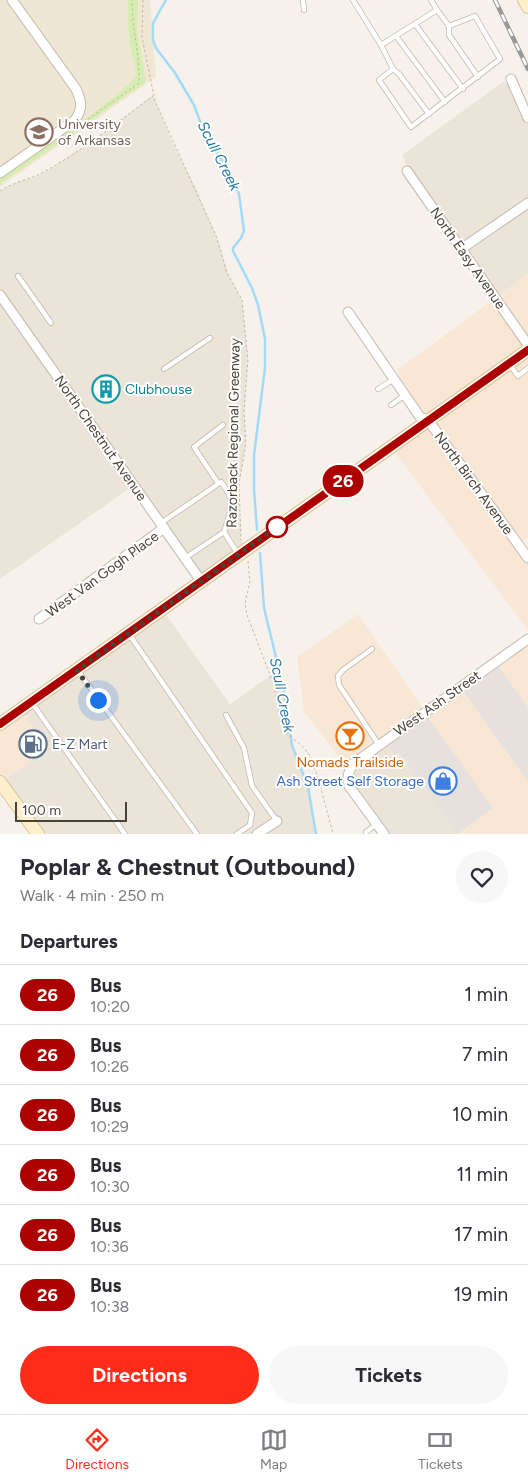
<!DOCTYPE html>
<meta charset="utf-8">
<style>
body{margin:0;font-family:Figtree,sans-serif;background:#f7f7f7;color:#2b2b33;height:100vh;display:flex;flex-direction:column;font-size:19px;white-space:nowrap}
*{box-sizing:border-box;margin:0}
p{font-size:16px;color:#7c7c81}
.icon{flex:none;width:28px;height:28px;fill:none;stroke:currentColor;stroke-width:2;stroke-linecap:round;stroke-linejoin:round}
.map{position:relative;height:834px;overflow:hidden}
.details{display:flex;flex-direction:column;background:#fff;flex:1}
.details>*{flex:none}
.badge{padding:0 10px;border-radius:16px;font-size:18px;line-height:32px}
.scale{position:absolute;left:15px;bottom:12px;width:112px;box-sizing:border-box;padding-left:5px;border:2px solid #4b4237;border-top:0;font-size:14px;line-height:18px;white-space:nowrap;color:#4b4237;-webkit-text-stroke:4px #fff;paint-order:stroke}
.you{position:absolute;width:25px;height:25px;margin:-12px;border:4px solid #fff;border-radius:50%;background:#1a73e8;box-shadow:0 0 0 8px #1a73e833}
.map>.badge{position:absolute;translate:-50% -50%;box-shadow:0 0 0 2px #fff}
h2{padding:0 20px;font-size:19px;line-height:45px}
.round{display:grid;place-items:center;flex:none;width:52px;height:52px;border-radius:26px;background:#f7f7f7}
.head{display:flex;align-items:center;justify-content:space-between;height:85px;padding:0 20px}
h1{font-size:24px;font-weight:700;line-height:38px}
.button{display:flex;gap:10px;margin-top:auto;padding:10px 20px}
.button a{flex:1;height:58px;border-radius:30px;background:#ff2c19;color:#fff;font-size:20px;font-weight:700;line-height:58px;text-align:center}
.button a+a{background:#f7f7f7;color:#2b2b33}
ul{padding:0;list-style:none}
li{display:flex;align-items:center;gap:15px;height:60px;padding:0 20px;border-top:1px solid #e1e1e2}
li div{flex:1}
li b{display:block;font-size:19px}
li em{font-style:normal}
li .badge{min-width:55px;font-weight:700;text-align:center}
.dock{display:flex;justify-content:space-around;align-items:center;height:70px;border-top:1px solid #e1e1e2;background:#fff;font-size:14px;color:#7c7c81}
.dock a{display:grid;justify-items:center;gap:2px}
.dock .on{color:#ff2c19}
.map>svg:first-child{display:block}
.residential{fill:#ebe4d8}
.commercial{fill:#f9e7d5}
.industrial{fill:#e6e1dc}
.education{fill:#f0e6d4}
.green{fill:#d6edb1}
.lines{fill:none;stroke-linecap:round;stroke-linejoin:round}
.stream{stroke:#a3daf6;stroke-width:2.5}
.lane-casing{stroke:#c3b9ac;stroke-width:6}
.street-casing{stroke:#c3b9ac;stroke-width:11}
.secondary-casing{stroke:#dac497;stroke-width:14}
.path{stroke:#c6b49c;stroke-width:1;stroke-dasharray:2.5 2.5;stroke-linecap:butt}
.lane{stroke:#fff;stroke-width:4.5}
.street{stroke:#fff;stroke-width:9}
.secondary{stroke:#ffefcc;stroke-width:12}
.rail-casing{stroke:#999;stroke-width:4.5}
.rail{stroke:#fff;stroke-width:2.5;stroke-dasharray:8;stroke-linecap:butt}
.line-casing{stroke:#fff;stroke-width:11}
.line{stroke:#ad0101;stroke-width:8}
.walk{stroke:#4b4237;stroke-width:5;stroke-dasharray:0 9}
.stop-dot{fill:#fff;stroke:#ad0101;stroke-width:2.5}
.labels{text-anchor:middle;stroke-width:4;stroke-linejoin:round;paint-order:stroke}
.education-label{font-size:14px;fill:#785e54;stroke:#fff;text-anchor:start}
.street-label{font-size:14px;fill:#4b4237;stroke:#fff}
.culture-label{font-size:14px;fill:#0d838f;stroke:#fff;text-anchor:start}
.service-label{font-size:14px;fill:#4e5e75;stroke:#fff;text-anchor:start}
.food-label{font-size:14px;fill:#c56008;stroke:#fff}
.shop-label{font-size:14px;fill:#366cbe;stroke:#fff;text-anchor:end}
.water-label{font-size:15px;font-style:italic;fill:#2379a7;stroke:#fff}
</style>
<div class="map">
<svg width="528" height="834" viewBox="0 0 528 834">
<rect width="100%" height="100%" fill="#f6f2eb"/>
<g class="residential">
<polygon points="503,82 514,88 528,118 528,274 495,298 414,181 402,155"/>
<polygon points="153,95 173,144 195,186 217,238 228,273 242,300 248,360 244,411 246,443 239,484 241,538 243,544 201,581 134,485 0,579 0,191 13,184 35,177 49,170 106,131"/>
<polygon points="162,609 230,704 279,670 292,745 308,787 316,834 38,834 0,783 21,709"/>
<polygon points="385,740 397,755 400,753 458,834 384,834 349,786 349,770"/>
</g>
<g class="commercial">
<polygon points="528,274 528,537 518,544 528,558 528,630 394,451 427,426 397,370"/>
<polygon points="358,614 425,711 460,687 528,782 528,834 458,834 493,808 424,713 349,770 304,712 297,657"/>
<polygon points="528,639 528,707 495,662"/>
<polygon points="21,709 49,748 0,783 0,724"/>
</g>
<g class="industrial">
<polygon points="495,662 528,707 528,782 460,687"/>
<polygon points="424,712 493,808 458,834 400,753 396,755 385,740"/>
</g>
<polygon class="education" points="0,0 150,0 156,77 0,187"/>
<path class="green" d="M128 0H138L137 32 146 82 0 184V178C19 165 133 89 136 75 137 67 132 57 131 49 128 33 128 17 128 0Z"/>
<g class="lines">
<g class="stream">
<polyline points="166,0 153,23 153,40 156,48 175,73 194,105 205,135 223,162 239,194 244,231 241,238 233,248 233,251 252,288 258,305 265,339 265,368 254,455 254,489 257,530"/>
<polyline points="260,553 264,608 283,686 292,745 308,787 316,834"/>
</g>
<g class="lane-casing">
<g id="lane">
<polyline points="303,0 304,10"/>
<polyline points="353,0 381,45 437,10 431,0"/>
<polyline points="415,24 463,89"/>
<polyline points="449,26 449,35 478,77"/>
<polyline points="396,36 445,102"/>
<polyline points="381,45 393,69 379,80 411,127 500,59 475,16 449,26 437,10"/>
<polyline points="393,69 399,74 429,114"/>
<polyline points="18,276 51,323"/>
<polyline points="510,365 518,376 528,368"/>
<polyline points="164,369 210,338"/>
<polyline points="378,389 394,379"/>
<polyline points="391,405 405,395"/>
<polyline points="218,483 194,447 223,425"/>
<path d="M161 523 221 482C237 502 231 510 224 532L238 554"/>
<polyline points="185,558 224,532"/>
<polyline points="129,634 252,813 250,825 237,834"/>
<polyline points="372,649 343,670 338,676 339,685 379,745"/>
<polyline points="78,671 197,834"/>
<polyline points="32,703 125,834"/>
<polyline points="226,715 244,748 252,786 277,821"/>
<polyline points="366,834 366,832 377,824"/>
</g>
</g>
<g class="street-casing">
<g id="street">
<polyline points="511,79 528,118"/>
<polyline points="407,171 528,345"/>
<path d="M0 173 75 120C83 108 82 102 76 89L12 0"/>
<polyline points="461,249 528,203"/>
<polyline points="0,295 201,581"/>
<polyline points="348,312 420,417 428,420 528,558"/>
<polyline points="39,619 164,528"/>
<polyline points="257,834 277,821"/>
<path d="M384 834 349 786C347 777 348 772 353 764L528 639"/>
</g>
</g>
<g class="secondary-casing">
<g id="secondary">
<polyline points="524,0 528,7"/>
<polyline points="0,724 528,350"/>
<polyline points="0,782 38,834"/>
</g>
</g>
<g class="path">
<polyline points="143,0 142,37 155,101 217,238 227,273 242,300 248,360 244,411 246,443 239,484 241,540"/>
<path d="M84 122 139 83C140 55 132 28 132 0"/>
<path d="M0 191C15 181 34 179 49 169 86 148 119 121 153 96"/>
<polyline points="248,561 250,582 245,603 247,615 273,683 284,731 303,747 311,757 319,781 333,834"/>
<polyline points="313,762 322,762 341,768"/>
</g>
<use href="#lane" class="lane"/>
<use href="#street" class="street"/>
<use href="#secondary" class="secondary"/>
<g class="rail-casing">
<polyline id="rail" points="495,0 528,69"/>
</g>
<use href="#rail" class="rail"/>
</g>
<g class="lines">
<g class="line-casing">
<polyline id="line" points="0,724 528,350"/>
</g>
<use href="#line" class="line"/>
<polyline class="walk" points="98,700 77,670 277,527"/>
</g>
<defs>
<g id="university-ring" transform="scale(1.4375)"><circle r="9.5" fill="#fff" stroke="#8d6e63" stroke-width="1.5"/><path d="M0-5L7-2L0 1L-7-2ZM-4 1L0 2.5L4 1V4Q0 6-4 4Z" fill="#8d6e63"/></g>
<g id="building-ring" transform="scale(1.4375)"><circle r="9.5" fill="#fff" stroke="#0f9aa8" stroke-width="1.5"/><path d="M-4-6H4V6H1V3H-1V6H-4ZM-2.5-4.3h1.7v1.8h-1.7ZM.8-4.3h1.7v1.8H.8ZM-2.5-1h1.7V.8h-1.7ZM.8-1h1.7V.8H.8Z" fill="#0f9aa8"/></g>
<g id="bar-ring" transform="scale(1.4375)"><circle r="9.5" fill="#fff" stroke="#e8710a" stroke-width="1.5"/><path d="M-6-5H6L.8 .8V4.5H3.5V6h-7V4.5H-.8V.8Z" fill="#e8710a"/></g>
<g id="fuel-ring" transform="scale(1.4375)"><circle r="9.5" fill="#fff" stroke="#5c6f8a" stroke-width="1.5"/><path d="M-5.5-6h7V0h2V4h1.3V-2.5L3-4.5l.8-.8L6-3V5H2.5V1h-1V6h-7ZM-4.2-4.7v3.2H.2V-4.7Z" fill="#5c6f8a"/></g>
<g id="shop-ring" transform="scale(1.4375)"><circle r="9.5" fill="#fff" stroke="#3f7fe0" stroke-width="1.5"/><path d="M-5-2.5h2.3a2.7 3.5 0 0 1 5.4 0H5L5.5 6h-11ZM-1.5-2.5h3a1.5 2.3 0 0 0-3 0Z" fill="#3f7fe0"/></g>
</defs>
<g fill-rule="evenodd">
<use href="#university-ring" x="39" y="132"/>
<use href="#building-ring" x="106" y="389"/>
<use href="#bar-ring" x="350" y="736"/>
<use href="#fuel-ring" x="33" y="744"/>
<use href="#shop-ring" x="443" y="781"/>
</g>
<circle class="stop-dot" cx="277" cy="527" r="10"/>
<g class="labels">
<g class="education-label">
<text x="58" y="129">University<tspan x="58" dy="16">of Arkansas</tspan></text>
</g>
<g class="street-label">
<text transform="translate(468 258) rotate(55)" y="5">North Easy Avenue</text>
<text transform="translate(233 433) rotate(-89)" y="5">Razorback Regional Greenway</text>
<text transform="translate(101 438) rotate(55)" y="5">North Chestnut Avenue</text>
<text transform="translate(474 483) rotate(54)" y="5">North Birch Avenue</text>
<text transform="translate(102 574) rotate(-36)" y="5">West Van Gogh Place</text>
<text transform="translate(437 703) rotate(-35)" y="5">West Ash Street</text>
</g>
<g class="culture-label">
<text x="125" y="394">Clubhouse</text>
</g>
<g class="service-label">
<text x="52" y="749">E-Z Mart</text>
</g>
<g class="food-label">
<text x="350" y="767">Nomads Trailside</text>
</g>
<g class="shop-label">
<text x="424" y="786">Ash Street Self Storage</text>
</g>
<g class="water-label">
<text transform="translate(219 156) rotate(63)" y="5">Scull Creek</text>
<text transform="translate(282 695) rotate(79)" y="5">Scull Creek</text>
</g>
</g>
</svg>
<div class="scale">100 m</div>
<div class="you" style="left:98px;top:700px"></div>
<b class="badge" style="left:343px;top:481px;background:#ad0101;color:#fff">26</b>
</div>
<section class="details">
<div class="head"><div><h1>Poplar &amp; Chestnut (Outbound)</h1><p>Walk · 4 min · 250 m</p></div><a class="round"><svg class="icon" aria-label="heart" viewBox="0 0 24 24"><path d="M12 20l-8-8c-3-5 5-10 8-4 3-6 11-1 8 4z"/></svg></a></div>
<h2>Departures</h2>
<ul>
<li><span class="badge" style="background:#ad0101;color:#fff">26</span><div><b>Bus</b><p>10:20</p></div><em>1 min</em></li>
<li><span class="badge" style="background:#ad0101;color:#fff">26</span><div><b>Bus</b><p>10:26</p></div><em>7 min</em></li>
<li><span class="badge" style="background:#ad0101;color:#fff">26</span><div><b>Bus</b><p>10:29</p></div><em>10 min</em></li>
<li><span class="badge" style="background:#ad0101;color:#fff">26</span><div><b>Bus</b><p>10:30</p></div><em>11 min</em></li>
<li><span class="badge" style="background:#ad0101;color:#fff">26</span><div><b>Bus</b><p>10:36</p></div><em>17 min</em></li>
<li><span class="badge" style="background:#ad0101;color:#fff">26</span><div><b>Bus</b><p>10:38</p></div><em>19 min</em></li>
</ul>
<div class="button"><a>Directions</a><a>Tickets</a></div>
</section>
<nav class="dock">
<a class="on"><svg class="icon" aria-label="directions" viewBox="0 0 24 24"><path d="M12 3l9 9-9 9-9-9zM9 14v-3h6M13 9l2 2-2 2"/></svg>Directions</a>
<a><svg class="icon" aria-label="map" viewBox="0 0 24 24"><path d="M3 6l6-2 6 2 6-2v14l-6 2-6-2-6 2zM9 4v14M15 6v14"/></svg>Map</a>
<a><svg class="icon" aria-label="tickets" viewBox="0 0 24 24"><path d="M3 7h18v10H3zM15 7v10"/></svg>Tickets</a>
</nav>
